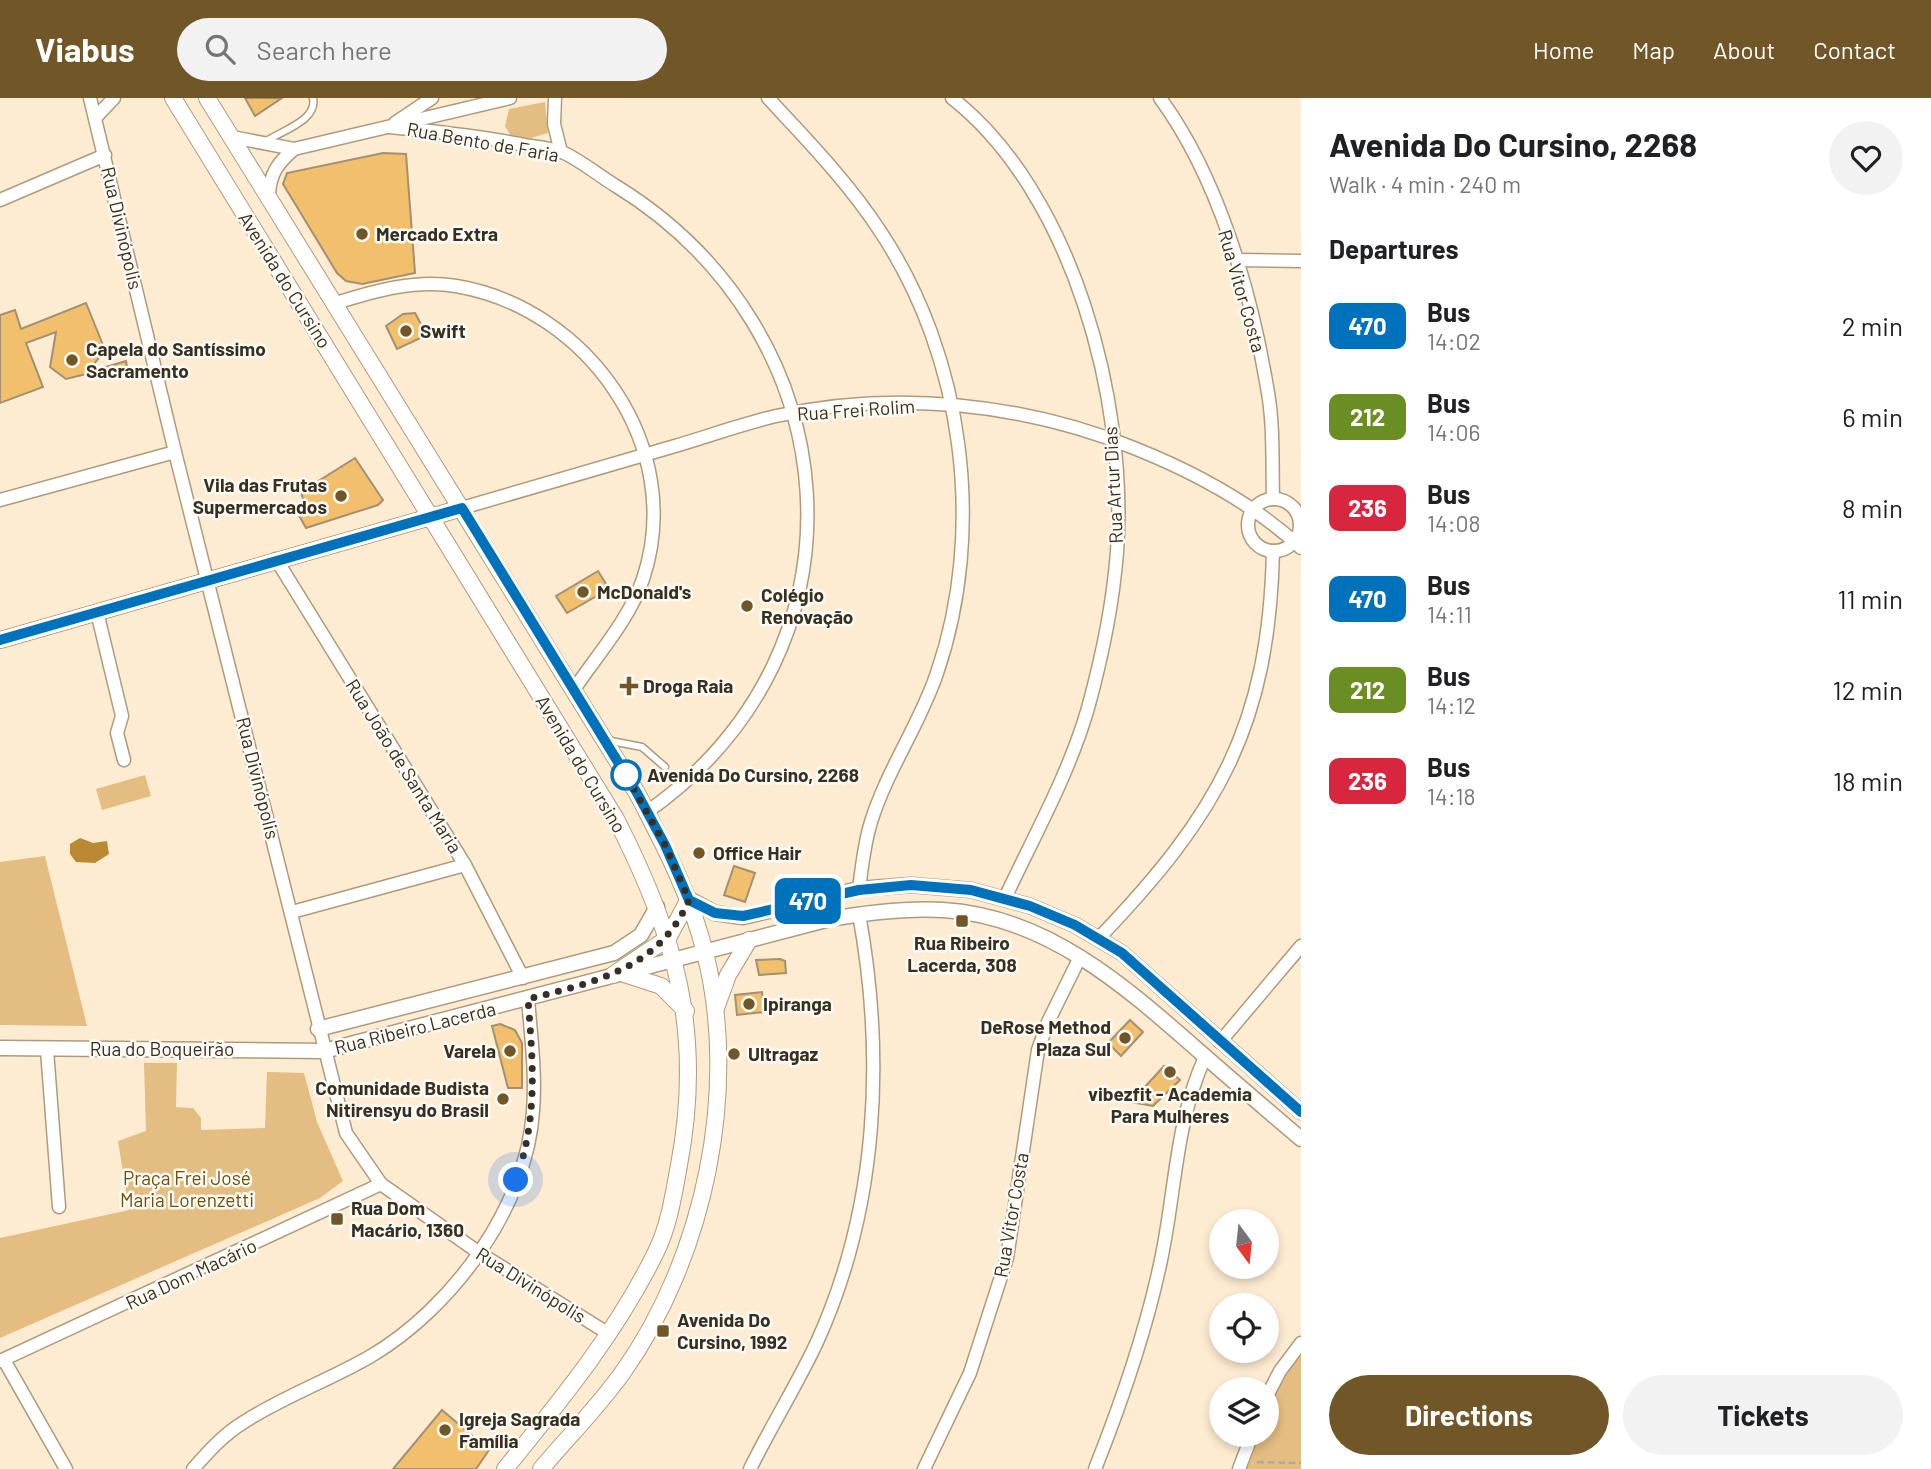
<!DOCTYPE html>
<meta charset="utf-8">
<style>
body{margin:0;font-family:Barlow,sans-serif;background:#f2f2f2;color:#202124;height:100vh;display:flex;flex-direction:column;font-size:26px;white-space:nowrap}
*{box-sizing:border-box;margin:0}
p{font-size:23px;color:#757577}
.icon{flex:none;width:38px;height:38px;fill:none;stroke:currentColor;stroke-width:2;stroke-linecap:round;stroke-linejoin:round}
.map{position:relative;flex:1;overflow:hidden}
.details{display:flex;flex-direction:column;background:#fff;width:630px}
.details>*{flex:none}
.badge{padding:0 14px;border-radius:10px;font-size:24px;line-height:46px}
.needle{width:46px;rotate:165deg}
.buttons{position:absolute;left:1209px;top:1111px;display:grid;gap:14px}
.buttons a{display:grid;place-items:center;width:70px;height:70px;border-radius:50%;background:#fff;box-shadow:0 4px 10px #0003;font-size:35px}
.you{position:absolute;width:35px;height:35px;margin:-18px;border:5px solid #fff;border-radius:50%;background:#1a73e8;box-shadow:0 0 0 10px #1a73e833}
.map>.badge{position:absolute;translate:-50% -50%;box-shadow:0 0 0 4px #fff}
h2{padding:0 28px;font-size:26px;line-height:63px}
.round{display:grid;place-items:center;flex:none;width:74px;height:74px;border-radius:37px;background:#f2f2f2}
.headline{display:flex;align-items:center;justify-content:space-between;height:119px;padding:0 28px}
h1{font-size:33px;font-weight:700;line-height:52px}
.cta{display:flex;gap:14px;margin-top:auto;padding:14px 28px}
.cta a{flex:1;height:80px;border-radius:42px;background:#715628;color:#fff;font-size:28px;font-weight:700;line-height:80px;text-align:center}
.cta a+a{background:#f2f2f2;color:#202124}
ul{padding:0;list-style:none}
li{display:flex;align-items:center;gap:21px;height:91px;padding:0 28px}
li div{flex:1}
li b{display:block;font-size:26px}
li em{font-style:normal}
li .badge{min-width:77px;font-weight:700;text-align:center}
header{display:flex;align-items:center;gap:42px;box-sizing:border-box;height:98px;padding:0 35px;background:#715628;color:#fff}
header strong{font-size:33px}
nav{display:flex;gap:38px;margin-inline-start:auto;font-size:24px}
.search{width:490px;height:63px;background:#f2f2f2;display:flex;align-items:center;gap:18px;box-sizing:border-box;padding:0 24px;border-radius:38px;color:#757577;font-size:26px}
main{display:flex;flex:1;min-height:0}
.map>svg:first-child{display:block}
.green{fill:#e3bd81}
.water{fill:#b98933}
.building{fill:#f2bf6c;stroke:#a39072;stroke-width:2}
.lines{fill:none;stroke-linecap:round;stroke-linejoin:round}
.service-casing{stroke:#ae9b7d;stroke-width:9}
.minor-casing{stroke:#ae9b7d;stroke-width:15}
.tertiary-casing{stroke:#ae9b7d;stroke-width:17}
.secondary-casing{stroke:#ae9b7d;stroke-width:18}
.path{stroke:#b6a893;stroke-width:2.5;stroke-dasharray:7 3.5;stroke-linecap:butt}
.service{stroke:#fff;stroke-width:6}
.minor{stroke:#fff;stroke-width:12}
.tertiary{stroke:#fff;stroke-width:14}
.secondary{stroke:#fff;stroke-width:16}
.line-casing{stroke:#fff;stroke-width:16}
.line{stroke:#0072bc;stroke-width:10}
.walk{stroke:#372f23;stroke-width:7;stroke-dasharray:0 12.6}
.poi-dot{fill:#715628;stroke:#fffbf5;stroke-width:2.5}
.stop-dot{fill:#fff;stroke:#0072bc;stroke-width:3.5}
.labels{text-anchor:middle;stroke-width:5;stroke-linejoin:round;paint-order:stroke}
.street-label{font-size:19px;fill:#372f23;stroke:#fffbf5}
.poi-label{font-size:19px;font-weight:bold;fill:#372f23;stroke:#fffbf5;text-anchor:start}
.stop-label{font-size:19px;font-weight:bold;fill:#372f23;stroke:#fffbf5;text-anchor:start}
.park-label{font-size:19px;fill:#6f4e0d;stroke:#fffbf5}
</style>
<header>
<strong>Viabus</strong>
<div class="search"><svg class="icon" aria-label="search" viewBox="0 0 24 24"><circle cx="10" cy="10" r="6"/><path d="M15 15l6 6"/></svg>Search here</div>
<nav><a>Home</a><a>Map</a><a>About</a><a>Contact</a></nav>
</header>
<main>
<div class="map">
<svg width="1301" height="1371" viewBox="0 0 1301 1371">
<rect width="100%" height="100%" fill="#fdecd2"/>
<g class="green">
<polygon points="545,4 548,35 524,42 512,40 505,28 509,11"/>
<polygon points="145,677 151,698 102,712 96,691"/>
<polygon points="45,758 87,928 0,927 0,764"/>
<polygon points="144,965 177,965 176,1009 193,1010 201,1020 201,1032 265,1030 267,974 304,975 317,1024 343,1083 320,1100 0,1240 0,1140 129,1112 118,1043 146,1033"/>
<path d="M1301 1257V1371H1247L1260 1337H1267C1267 1307 1277 1277 1301 1257Z"/>
</g>
<polygon class="water" points="80,740 93,745 107,743 109,756 95,765 76,764 70,756 70,746"/>
<g class="building">
<polygon points="245,0 282,0 255,18"/>
<polygon points="383,55 406,56 415,175 362,186 346,183 337,175 283,86 287,75"/>
<polygon points="86,205 105,252 86,276 66,281 50,269 56,234 26,245 43,289 0,305 0,217 15,212 21,231"/>
<polygon points="415,215 427,237 397,251 386,228 403,216"/>
<polygon points="126,263 128,275 111,281 106,269"/>
<polygon points="355,360 383,402 378,407 306,430 296,412 304,405 301,394"/>
<polygon points="598,473 609,491 567,515 556,498"/>
<polygon points="734,768 755,775 745,804 724,797"/>
<polygon points="780,861 785,863 786,875 759,877 756,862"/>
<polygon points="762,894 764,914 737,917 735,897"/>
<polygon points="1130,922 1143,934 1121,958 1108,945"/>
<polygon points="500,926 515,932 522,945 522,990 508,990 492,928"/>
<polygon points="1164,968 1180,982 1153,1008 1131,1004"/>
<polygon points="442,1312 489,1352 476,1371 393,1371"/>
</g>
<g class="lines">
<g class="service-casing">
<g id="service">
<path d="M265 44C280 33 318 23 313 0"/>
<polyline points="606,642 642,649 665,669"/>
</g>
</g>
<g class="minor-casing">
<g id="minor">
<polyline points="90,0 175,354 346,1035 381,1086 478,1154 609,1236"/>
<polyline points="555,0 554,26 561,54"/>
<path d="M768 0C808 43 848 84 880 133 964 259 986 432 937 575 920 626 887 672 871 724 864 746 862 769 859 791"/>
<path d="M952 0C1073 95 1128 304 1117 454 1113 506 1102 559 1088 610 1069 676 1034 738 1005 800"/>
<path d="M1160 0C1218 79 1251 193 1267 289 1274 325 1272 364 1273 401"/>
<polyline points="95,20 114,0"/>
<polyline points="395,25 432,0"/>
<path d="M389 29C433 33 477 38 520 46 533 49 549 49 562 54 580 62 598 77 616 88 850 232 880 550 647 714"/>
<polyline points="232,39 294,51 510,0"/>
<path d="M269 97C270 75 278 65 294 51"/>
<polyline points="0,102 105,57"/>
<polyline points="1237,162 1301,163"/>
<path d="M336 205C374 193 416 181 456 188 588 210 687 350 643 481 629 522 597 557 573 593"/>
<circle cx="1274" cy="427" r="26"/>
<polyline points="0,402 175,354"/>
<path d="M462 410C533 389 604 368 675 348 709 338 742 326 776 318 895 292 1023 305 1134 350 1194 374 1254 406 1301 450"/>
<polyline points="276,461 465,767 523,880"/>
<polyline points="97,514 122,618 117,635 124,662"/>
<polyline points="292,814 465,767"/>
<path d="M1099 840C1218 716 1269 628 1273 453"/>
<polyline points="1220,944 1301,848"/>
<polyline points="47,952 59,1109"/>
<polyline points="4,1262 66,1371"/>
<polyline points="0,1263 381,1086"/>
<polyline points="1267,1298 1280,1273 1301,1245"/>
<path d="M193 1371C208 1354 224 1336 244 1324 284 1298 330 1282 371 1258 452 1210 527 1109 533 1013 536 976 531 938 528 901"/>
<path d="M750 1371C771 1328 797 1287 817 1244 878 1110 885 959 859 816"/>
<polyline points="924,1371 970,1275 1007,1160 1038,952 1048,924 1080,859"/>
<path d="M1095 1371C1122 1303 1146 1234 1161 1162 1176 1091 1175 1026 1205 959"/>
<polyline points="1239,1371 1252,1337"/>
</g>
</g>
<g class="tertiary-casing">
<g id="tertiary">
<polyline points="689,801 715,815 743,819 859,791 911,787 971,792 1030,808 1075,827 1122,855 1301,1014"/>
<polyline points="318,931 614,855 641,837 657,809"/>
<path d="M0 950 324 953 826 822C864 815 904 810 943 812 1047 818 1126 889 1200 954 1233 983 1267 1012 1301 1041"/>
</g>
</g>
<g class="secondary-casing">
<g id="secondary">
<path d="M173 0 616 721C676 838 704 935 679 1067 674 1095 669 1128 656 1154 617 1234 561 1302 505 1371"/>
<path d="M207 0 637 695C664 747 691 798 705 855 740 992 704 1160 623 1274 599 1308 568 1339 541 1371"/>
<polyline points="0,542 462,410"/>
<polyline points="621,875 661,888 686,913"/>
<polyline points="613,877 668,840 689,801"/>
<polyline points="716,910 728,877 749,842"/>
</g>
</g>
<polyline class="path" points="1257,1364 1301,1365"/>
<use href="#service" class="service"/>
<use href="#minor" class="minor"/>
<use href="#tertiary" class="tertiary"/>
<use href="#secondary" class="secondary"/>
</g>
<g class="lines">
<g class="line-casing">
<polyline id="line" points="0,542 462,410 637,695 665,747 689,802 715,815 743,818 859,792 911,787 971,792 1030,808 1075,827 1122,855 1301,1014"/>
</g>
<use href="#line" class="line"/>
<path class="walk" d="M516 1082C538 1019 533 966 528 901 595 884 659 871 689 802L665 747 626 677"/>
</g>
<g class="poi-dot">
<circle cx="362" cy="136" r="7"/>
<circle cx="406" cy="233" r="7"/>
<circle cx="72" cy="262" r="7"/>
<circle cx="341" cy="398" r="7"/>
<circle cx="583" cy="494" r="7"/>
<circle cx="747" cy="508" r="7"/>
<path d="M625.5 577.5h7v7h7v7h-7v7h-7v-7h-7v-7h7z"/>
<circle cx="699" cy="755" r="7"/>
<rect x="955" y="816" width="14" height="14" rx="3.5"/>
<circle cx="749" cy="906" r="7"/>
<circle cx="1125" cy="940" r="7"/>
<circle cx="510" cy="953" r="7"/>
<circle cx="734" cy="956" r="7"/>
<circle cx="1170" cy="974" r="7"/>
<circle cx="503" cy="1001" r="7"/>
<rect x="330" y="1114" width="14" height="14" rx="3.5"/>
<rect x="656" y="1226" width="14" height="14" rx="3.5"/>
<circle cx="445" cy="1332" r="7"/>
</g>
<circle class="stop-dot" cx="626" cy="677" r="14"/>
<g class="labels">
<g class="street-label">
<text transform="translate(483 44) rotate(10)" y="7">Rua Bento de Faria</text>
<text transform="translate(122 130) rotate(77)" y="7">Rua Divinópolis</text>
<text transform="translate(285 182) rotate(58)" y="7">Avenida do Cursino</text>
<text transform="translate(1242 193) rotate(74)" y="7">Rua Vitor Costa</text>
<text transform="translate(856 312) rotate(-4)" y="7">Rua Frei Rolim</text>
<text transform="translate(1113 387) rotate(-93)" y="7">Rua Artur Dias</text>
<text transform="translate(581 666) rotate(59)" y="7">Avenida do Cursino</text>
<text transform="translate(404 668) rotate(58)" y="7">Rua João de Santa Maria</text>
<text transform="translate(258 680) rotate(76)" y="7">Rua Divinópolis</text>
<text transform="translate(415 930) rotate(-14)" y="7">Rua Ribeiro Lacerda</text>
<text x="162" y="958">Rua do Boqueirão</text>
<text transform="translate(1011 1117) rotate(-80)" y="7">Rua Vitor Costa</text>
<text transform="translate(191 1176) rotate(-25)" y="7">Rua Dom Macário</text>
<text transform="translate(531 1187) rotate(32)" y="7">Rua Divinópolis</text>
</g>
<g class="poi-label">
<text x="376" y="143">Mercado Extra</text>
<text x="420" y="240">Swift</text>
<text x="86" y="258">Capela do Santíssimo<tspan x="86" dy="22">Sacramento</tspan></text>
<text x="327" y="394" text-anchor="end">Vila das Frutas<tspan x="327" dy="22">Supermercados</tspan></text>
<text x="597" y="501">McDonald's</text>
<text x="761" y="504">Colégio<tspan x="761" dy="22">Renovação</tspan></text>
<text x="643" y="595">Droga Raia</text>
<text x="713" y="762">Office Hair</text>
<text x="962" y="852" text-anchor="middle">Rua Ribeiro<tspan x="962" dy="22">Lacerda, 308</tspan></text>
<text x="763" y="913">Ipiranga</text>
<text x="1111" y="936" text-anchor="end">DeRose Method<tspan x="1111" dy="22">Plaza Sul</tspan></text>
<text x="496" y="960" text-anchor="end">Varela</text>
<text x="748" y="963">Ultragaz</text>
<text x="489" y="997" text-anchor="end">Comunidade Budista<tspan x="489" dy="22">Nitirensyu do Brasil</tspan></text>
<text x="1170" y="1003" text-anchor="middle">vibezfit - Academia<tspan x="1170" dy="22">Para Mulheres</tspan></text>
<text x="351" y="1117">Rua Dom<tspan x="351" dy="22">Macário, 1360</tspan></text>
<text x="677" y="1229">Avenida Do<tspan x="677" dy="22">Cursino, 1992</tspan></text>
<text x="459" y="1328">Igreja Sagrada<tspan x="459" dy="22">Família</tspan></text>
</g>
<g class="stop-label">
<text x="647" y="684">Avenida Do Cursino, 2268</text>
</g>
<g class="park-label">
<text x="187" y="1087">Praça Frei José<tspan x="187" dy="22">Maria Lorenzetti</tspan></text>
</g>
</g>
</svg>
<div class="buttons">
<a><svg class="needle" viewBox="-14 -14 28 28"><path d="M0-13l5 13h-10z" fill="#e53935"/><path d="M0 13l5-13h-10z" fill="#757577"/></svg></a>
<a><svg class="icon" aria-label="locate" viewBox="0 0 24 24"><circle cx="12" cy="12" r="6"/><path d="M12 2v4M12 18v4M2 12h4M18 12h4"/></svg></a>
<a><svg class="icon" aria-label="layers" viewBox="0 0 24 24"><path d="M12 4l9 5-9 5-9-5zM3 14l9 5 9-5"/></svg></a>
</div>
<div class="you" style="left:516px;top:1082px"></div>
<b class="badge" style="left:808px;top:803px;background:#0072bc;color:#fff">470</b>
</div>
<section class="details">
<div class="headline"><div><h1>Avenida Do Cursino, 2268</h1><p>Walk · 4 min · 240 m</p></div><a class="round"><svg class="icon" aria-label="heart" viewBox="0 0 24 24"><path d="M12 20l-8-8c-3-5 5-10 8-4 3-6 11-1 8 4z"/></svg></a></div>
<h2>Departures</h2>
<ul>
<li><span class="badge" style="background:#0072bc;color:#fff">470</span><div><b>Bus</b><p>14:02</p></div><em>2 min</em></li>
<li><span class="badge" style="background:#6b8e23;color:#fff">212</span><div><b>Bus</b><p>14:06</p></div><em>6 min</em></li>
<li><span class="badge" style="background:#d7263d;color:#fff">236</span><div><b>Bus</b><p>14:08</p></div><em>8 min</em></li>
<li><span class="badge" style="background:#0072bc;color:#fff">470</span><div><b>Bus</b><p>14:11</p></div><em>11 min</em></li>
<li><span class="badge" style="background:#6b8e23;color:#fff">212</span><div><b>Bus</b><p>14:12</p></div><em>12 min</em></li>
<li><span class="badge" style="background:#d7263d;color:#fff">236</span><div><b>Bus</b><p>14:18</p></div><em>18 min</em></li>
</ul>
<div class="cta"><a>Directions</a><a>Tickets</a></div>
</section>
</main>
